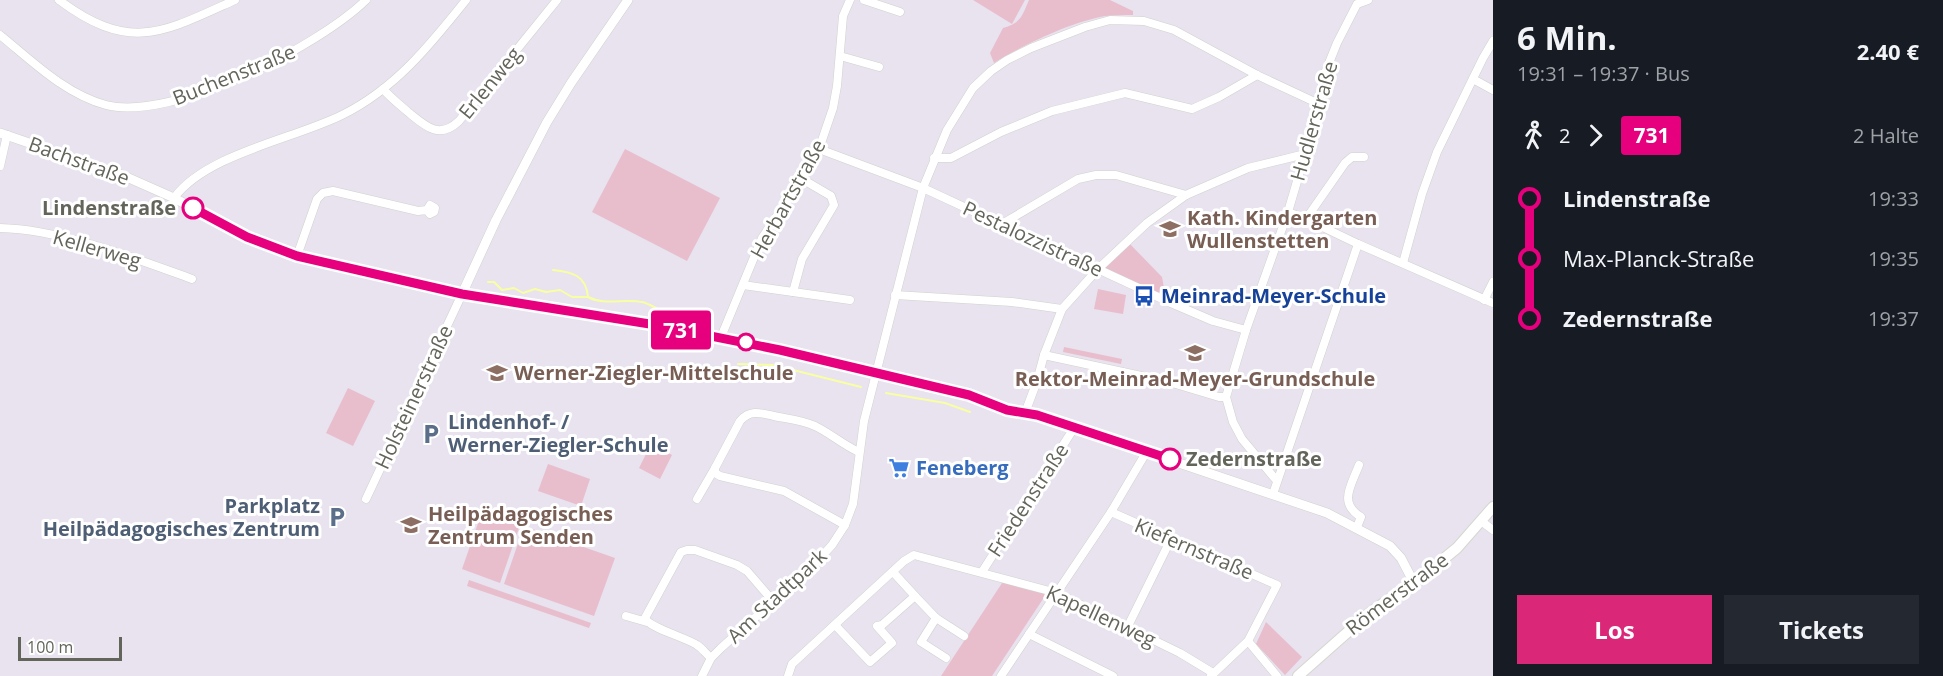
<!DOCTYPE html>
<html lang="de">
<meta charset="utf-8">
<style>
body{margin:0;font-family:"Open Sans",sans-serif;background:#242831;color:#f1f3f6;height:100vh;display:flex;flex-direction:column;font-size:22px;white-space:nowrap}
*{box-sizing:border-box;margin:0}
p{font-size:20px;color:#9ea1a6}
.icon{flex:none;width:33px;height:33px;fill:none;stroke:currentColor;stroke-width:2;stroke-linecap:round;stroke-linejoin:round}
.map{position:relative;flex:1;overflow:hidden}
.details{display:flex;flex-direction:column;background:#171b24;width:450px}
.details>*{flex:none}
.badge{padding:0 12px;border-radius:4px;font-size:21px;line-height:39px}
.scale{position:absolute;left:18px;bottom:15px;width:104px;box-sizing:border-box;padding-left:6px;border:3px solid #63655b;border-top:0;font-size:16px;line-height:21px;white-space:nowrap;color:#63655b;-webkit-text-stroke:4px #fff;paint-order:stroke}
.map>.badge{position:absolute;translate:-50% -50%;box-shadow:0 0 0 3px #fff}
.legs{display:flex;align-items:center;gap:9px;height:66px;padding:0 24px;font-size:20px}
.legs p{margin-inline-start:auto}
.summary{display:flex;align-items:center;justify-content:space-between;height:102px;padding:0 24px}
h1{font-size:33px;font-weight:700;line-height:45px}
.button{display:flex;gap:12px;margin-top:auto;padding:12px 24px}
.button a{flex:1;height:69px;border-radius:0px;background:#db2777;color:#fff;font-size:24px;font-weight:700;line-height:69px;text-align:center}
.button a+a{background:#242831;color:#f1f3f6}
ul{padding:0 24px;list-style:none}
li{display:flex;align-items:center;gap:21px;height:60px;font-size:22px}
li i{display:grid;place-items:center;width:9px;height:100%;margin:0 8px;background:currentColor}
li i::after{content:'';width:15px;height:15px;margin:-8px;border:4px solid;border-radius:50%;background:#171b24}
li p{margin-inline-start:auto}
li:first-child i{background:linear-gradient(#0000 50%,currentColor 0)}
li:last-child i{background:linear-gradient(currentColor 50%,#0000 0)}
main{display:flex;flex:1;min-height:0}
.map>svg:first-child{display:block}
.green{fill:#e8becd}
.lines{fill:none;stroke-linecap:round;stroke-linejoin:round}
.stream{stroke:#f8ffa3;stroke-width:2}
.minor-casing{stroke:#d1d3cc;stroke-width:9}
.tertiary-casing{stroke:#d1d3cc;stroke-width:10}
.secondary-casing{stroke:#d5d7ce;stroke-width:12}
.minor{stroke:#fff;stroke-width:8}
.tertiary{stroke:#fff;stroke-width:9}
.secondary{stroke:#fff;stroke-width:10}
.line-1-casing{stroke:#fff;stroke-width:14}
.line-1{stroke:#e6007e;stroke-width:9}
.stop-1-dot{fill:#fff;stroke:#e6007e;stroke-width:3}
.labels{text-anchor:middle;stroke-width:6;stroke-linejoin:round;paint-order:stroke}
.street-label{font-size:20px;fill:#63655b;stroke:#fff}
.stop-label{font-size:20px;font-weight:bold;fill:#63655b;stroke:#fff;text-anchor:end}
.education-label{font-size:20px;font-weight:bold;fill:#785e54;stroke:#fff;text-anchor:start}
.transit-label{font-size:20px;font-weight:bold;fill:#164399;stroke:#fff;text-anchor:start}
.service-label{font-size:20px;font-weight:bold;fill:#4e5e75;stroke:#fff;text-anchor:start}
.shop-label{font-size:20px;font-weight:bold;fill:#366cbe;stroke:#fff;text-anchor:start}
</style>
<main>
<div class="map">
<svg width="1493" height="676" viewBox="0 0 1493 676">
<rect width="100%" height="100%" fill="#e8e3ef"/>
<g class="green">
<polygon points="973,0 1025,0 1012,24"/>
<path d="M1029 0H1110L1133 11V15C1123 15 1114 15 1105 16 1071 22 1023 45 994 63L990 53 1003 28C1021 23 1022 16 1029 0Z"/>
<polygon points="625,149 720,198 687,261 592,212"/>
<polygon points="1128,242 1162,277 1164,288 1156,295 1100,268"/>
<polygon points="1098,289 1126,295 1123,314 1094,309"/>
<polygon points="1064,347 1122,359 1121,364 1063,352"/>
<polygon points="348,388 375,401 353,446 326,433"/>
<polygon points="651,444 672,455 660,479 639,468"/>
<polygon points="548,464 590,479 581,506 538,491"/>
<polygon points="483,509 521,522 500,583 462,569"/>
<polygon points="524,526 615,558 594,616 504,584"/>
<polygon points="469,580 591,623 589,628 467,586"/>
<polygon points="1004,580 1049,590 992,676 941,676"/>
<polygon points="1266,622 1302,657 1285,675 1256,644"/>
</g>
<g class="lines">
<g class="stream">
<path d="M553 270C572 272 586 275 588 297 605 306 624 298 642 302 647 303 652 306 656 308"/>
<polyline points="488,282 494,282 502,290 514,288 523,293 535,289 546,292 560,290 572,297 587,297"/>
<polyline points="738,364 773,365"/>
<polyline points="793,370 861,387"/>
<polyline points="886,393 945,403 970,412"/>
</g>
<g class="minor-casing">
<g id="minor">
<path d="M59 0C130 53 162 33 235 0"/>
<polyline points="864,0 900,12"/>
<path d="M0 35C32 61 65 94 106 105 172 122 319 46 366 0"/>
<polyline points="840,56 879,67"/>
<polyline points="1473,79 1493,90"/>
<path d="M383 89C391 98 400 105 408 112 425 126 439 140 459 121L557 0"/>
<polyline points="819,149 923,188 1171,303 1213,321 1246,330"/>
<polyline points="934,158 951,158 1001,132 1052,111 1125,93 1192,109 1219,97 1257,75"/>
<polyline points="0,166 7,135"/>
<path d="M174 198C206 154 294 139 342 115 395 89 430 45 466 0"/>
<polyline points="1288,212 1306,219 1358,244 1493,303"/>
<polyline points="1306,219 1345,163 1352,157 1364,157"/>
<polyline points="1002,224 1078,179 1096,175 1116,175 1186,195"/>
<path d="M0 228C59 229 137 259 192 279"/>
<polyline points="297,256 317,199 323,193 333,191 418,211 427,210 430,214 434,212 435,208 430,205 427,210"/>
<polyline points="1403,263 1422,194 1437,152 1483,58 1493,41"/>
<polyline points="743,285 850,300"/>
<polyline points="793,292 802,259 834,205 831,196 802,179"/>
<polyline points="895,295 1012,302 1062,309"/>
<polyline points="1484,300 1493,282"/>
<polyline points="721,337 762,238 802,179 819,149 833,108 837,86 843,16 850,0"/>
<polyline points="1044,355 1169,382 1219,397 1226,397"/>
<polyline points="1025,413 1037,381 1044,355 1062,309 1098,269 1147,223 1186,195 1248,168 1305,154"/>
<polyline points="1277,481 1242,439 1233,422 1226,397 1246,330 1288,212 1305,154 1325,73 1337,43 1357,4 1368,0"/>
<polyline points="1273,494 1358,244"/>
<polyline points="366,499 462,294"/>
<polyline points="697,499 715,468"/>
<polyline points="1111,512 1277,585 1248,641 1211,676"/>
<polyline points="1481,521 1493,530"/>
<path d="M845 525 784 491 720 476 715 473V468L740 421C750 409 761 413 774 416 788 419 801 420 815 426 830 433 843 445 859 452"/>
<path d="M1357 527 1361 517C1338 503 1351 486 1359 465"/>
<polyline points="982,572 1074,428"/>
<polyline points="915,596 936,618 964,636"/>
<polyline points="626,616 647,622"/>
<polyline points="936,618 921,642 946,658"/>
<polyline points="835,625 870,662 892,643 877,626 882,625 915,596 893,572"/>
<polyline points="1127,628 1171,539"/>
<polyline points="1029,634 1113,676"/>
<polyline points="1248,641 1277,676"/>
<path d="M711 658C706 654 702 648 697 645 685 637 649 628 645 618L681 552 687 550H695L737 565 747 571 773 601"/>
<polyline points="702,676 711,658 721,648 813,566 832,545 845,525 853,504 864,421 923,188 947,130 973,88 991,71 1007,60 1031,48 1085,27 1110,20 1144,21 1174,30 1257,75 1317,103"/>
<polyline points="788,676 792,664 904,561 914,555 1057,593 1180,653 1213,673"/>
<polyline points="1001,676 1111,512 1147,451"/>
</g>
</g>
<g class="tertiary-casing">
<g id="tertiary">
<polyline points="0,133 122,175 174,198 247,237 297,256 462,294 616,318 721,337 959,392 984,399 1007,410 1037,415 1327,513 1390,546 1401,558 1413,581"/>
<polyline points="462,294 496,220 547,122 571,83 628,0"/>
</g>
</g>
<g class="secondary-casing">
<polyline id="secondary" points="1298,676 1367,615 1430,570 1457,548 1493,507"/>
</g>
<use href="#minor" class="minor"/>
<use href="#tertiary" class="tertiary"/>
<use href="#secondary" class="secondary"/>
</g>
<g class="lines">
<g class="line-1-casing">
<polyline id="line-1" points="193,208 247,237 297,256 462,294 656,325 780,350 969,395 1007,410 1037,415 1170,459"/>
</g>
<use href="#line-1" class="line-1"/>
</g>
<defs>
<g id="school-bare" transform="scale(1.62)"><path d="M0-5L7-2L0 1L-7-2ZM-4 1L0 2.5L4 1V4Q0 6-4 4Z" fill="#8d6e63" stroke="#fff" stroke-width="2.5" paint-order="stroke"/></g>
<g id="bus-bare" transform="scale(1.62)"><path d="M-5-6H5V4H4V6H2V4H-2V6H-4V4H-5ZM-3.5-4V0h7V-4ZM-3.5 1.2v1.5H-2V1.2ZM2 1.2v1.5H3.5V1.2Z" fill="#1a4fb4" stroke="#fff" stroke-width="2.5" paint-order="stroke"/></g>
<g id="parking-bare" transform="scale(1.62)"><path d="M-3.5-5.5H1a3.5 3.5 0 0 1 0 7H-1V5.5H-3.5ZM-1-3.4V-.6H.8a1.4 1.4 0 0 0 0-2.8Z" fill="#5c6f8a" stroke="#fff" stroke-width="2.5" paint-order="stroke"/></g>
<g id="supermarket-bare" transform="scale(1.62)"><path d="M-6-5.5h2.5l.6 2H6L4.5 2H-2.5L-4.4-4H-6ZM-1.5 3.2a1.3 1.3 0 1 0 .1 0ZM3 3.2a1.3 1.3 0 1 0 .1 0Z" fill="#3f7fe0" stroke="#fff" stroke-width="2.5" paint-order="stroke"/></g>
</defs>
<g fill-rule="evenodd">
<use href="#school-bare" x="1170" y="229"/>
<use href="#bus-bare" x="1144" y="296"/>
<use href="#school-bare" x="1195" y="353"/>
<use href="#school-bare" x="497" y="373"/>
<use href="#parking-bare" x="431" y="434"/>
<use href="#supermarket-bare" x="899" y="468"/>
<use href="#parking-bare" x="337" y="517"/>
<use href="#school-bare" x="411" y="525"/>
</g>
<g class="stop-1-dot">
<circle cx="193" cy="208" r="10"/>
<circle cx="746" cy="342" r="8"/>
<circle cx="1170" cy="459" r="10"/>
</g>
<g class="labels">
<g class="street-label">
<text transform="translate(234 75) rotate(-22)" y="7">Buchenstraße</text>
<text transform="translate(490 83) rotate(-51)" y="7">Erlenweg</text>
<text transform="translate(1314 121) rotate(-74)" y="7">Hudlerstraße</text>
<text transform="translate(79 161) rotate(20)" y="7">Bachstraße</text>
<text transform="translate(788 199) rotate(-61)" y="7">Herbartstraße</text>
<text transform="translate(1033 239) rotate(25)" y="7">Pestalozzistraße</text>
<text transform="translate(97 249) rotate(16)" y="7">Kellerweg</text>
<text transform="translate(414 397) rotate(-65)" y="7">Holsteinerstraße</text>
<text transform="translate(1028 500) rotate(-57)" y="7">Friedenstraße</text>
<text transform="translate(1194 549) rotate(23)" y="7">Kiefernstraße</text>
<text transform="translate(1397 594) rotate(-37)" y="7">Römerstraße</text>
<text transform="translate(777 596) rotate(-43)" y="7">Am Stadtpark</text>
<text transform="translate(1101 616) rotate(25)" y="7">Kapellenweg</text>
</g>
<g class="stop-label">
<text x="176" y="215">Lindenstraße</text>
<text x="1186" y="466" text-anchor="start">Zedernstraße</text>
</g>
<g class="education-label">
<text x="1187" y="225">Kath. Kindergarten<tspan x="1187" dy="23">Wullenstetten</tspan></text>
<text x="514" y="380">Werner-Ziegler-Mittelschule</text>
<text x="1195" y="386" text-anchor="middle">Rektor-Meinrad-Meyer-Grundschule</text>
<text x="428" y="521">Heilpädagogisches<tspan x="428" dy="23">Zentrum Senden</tspan></text>
</g>
<g class="transit-label">
<text x="1161" y="303">Meinrad-Meyer-Schule</text>
</g>
<g class="service-label">
<text x="448" y="429">Lindenhof- /<tspan x="448" dy="23">Werner-Ziegler-Schule</tspan></text>
<text x="320" y="513" text-anchor="end">Parkplatz<tspan x="320" dy="23">Heilpädagogisches Zentrum</tspan></text>
</g>
<g class="shop-label">
<text x="916" y="475">Feneberg</text>
</g>
</g>
</svg>
<div class="scale">100 m</div>
<b class="badge" style="left:681px;top:330px;background:#e6007e;color:#fff">731</b>
</div>
<section class="details">
<div class="summary"><div><h1>6 Min.</h1><p>19:31 – 19:37 · Bus</p></div><b>2.40 €</b></div>
<div class="legs"><svg class="icon" aria-label="walk" viewBox="0 0 24 24"><circle cx="13" cy="4" r="2"/><path d="M13 8l-2 6 4 7M11 14l-3 7M7 12l3-4h3l4 4"/></svg>2<svg class="icon" aria-label="forward" viewBox="0 0 24 24"><path d="M9 5l7 7-7 7"/></svg><b class="badge" style="background:#e6007e;color:#fff">731</b><p>2 Halte</p></div>
<ul>
<li><i style="color:#e6007e"></i><b>Lindenstraße</b><p>19:33</p></li>
<li><i style="color:#e6007e"></i><span>Max-Planck-Straße</span><p>19:35</p></li>
<li><i style="color:#e6007e"></i><b>Zedernstraße</b><p>19:37</p></li>
</ul>
<div class="button"><a>Los</a><a>Tickets</a></div>
</section>
</main>
